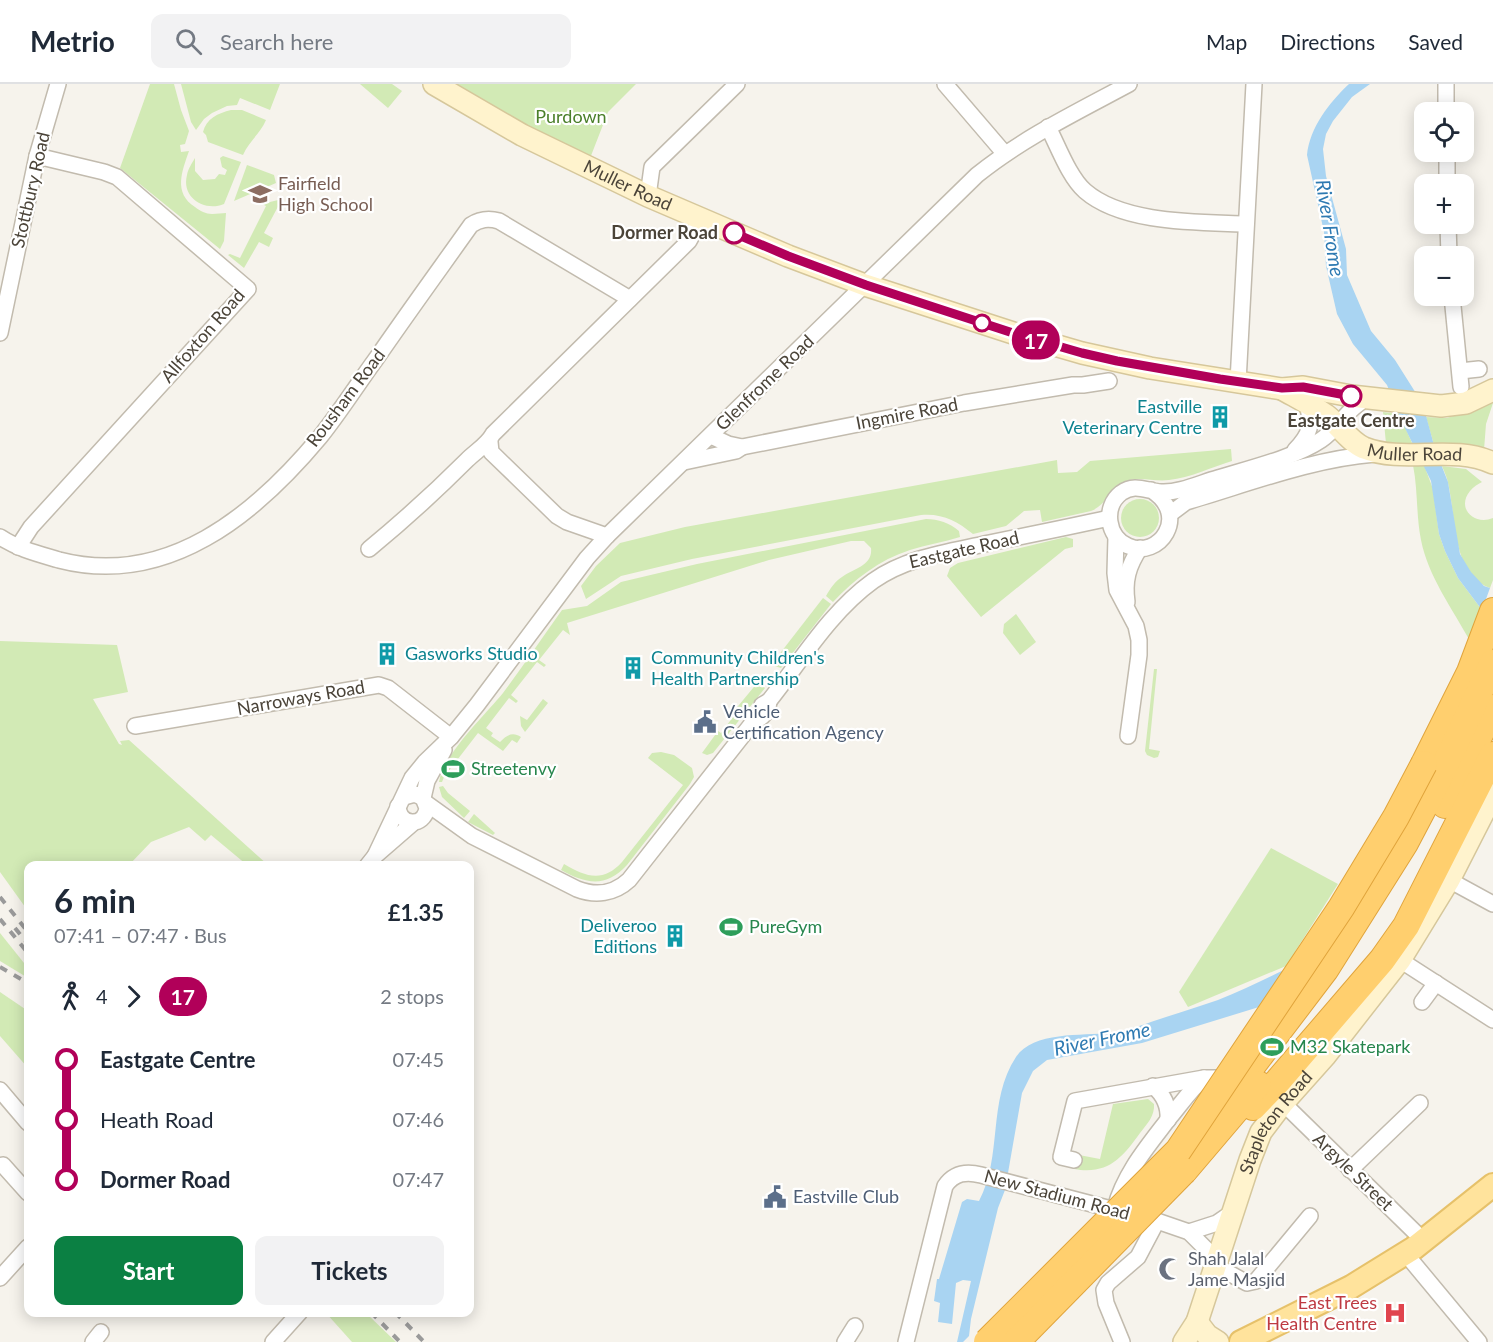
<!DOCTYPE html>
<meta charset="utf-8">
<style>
body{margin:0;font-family:Lato,sans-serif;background:#f2f2f3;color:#1f2937;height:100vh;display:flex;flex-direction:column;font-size:22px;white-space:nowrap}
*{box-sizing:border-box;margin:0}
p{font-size:20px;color:#747a83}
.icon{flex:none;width:33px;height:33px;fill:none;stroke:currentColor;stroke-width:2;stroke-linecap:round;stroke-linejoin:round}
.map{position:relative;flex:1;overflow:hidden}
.details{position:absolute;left:24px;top:777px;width:450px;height:456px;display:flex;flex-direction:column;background:#fff;border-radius:12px;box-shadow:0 3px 15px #0003}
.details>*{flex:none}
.badge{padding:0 12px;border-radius:20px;font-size:21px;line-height:39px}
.buttons{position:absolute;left:1414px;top:18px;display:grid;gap:12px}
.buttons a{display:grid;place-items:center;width:60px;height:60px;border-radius:12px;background:#fff;box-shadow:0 3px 15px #0003;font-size:30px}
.map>.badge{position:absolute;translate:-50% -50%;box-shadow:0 0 0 3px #fff}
.legs{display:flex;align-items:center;gap:9px;height:66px;padding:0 30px;font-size:20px}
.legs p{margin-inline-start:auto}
.headline{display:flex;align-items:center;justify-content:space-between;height:102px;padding:0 30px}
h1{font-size:33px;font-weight:700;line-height:45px}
.button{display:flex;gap:12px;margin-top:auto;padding:12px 30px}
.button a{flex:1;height:69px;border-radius:12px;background:#0b8043;color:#fff;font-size:24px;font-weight:700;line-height:69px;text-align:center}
.button a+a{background:#f2f2f3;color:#1f2937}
ul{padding:0 30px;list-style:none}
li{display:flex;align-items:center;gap:21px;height:60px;font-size:22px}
li i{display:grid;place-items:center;width:9px;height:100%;margin:0 8px;background:currentColor}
li i::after{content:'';width:15px;height:15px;margin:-8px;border:4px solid;border-radius:50%;background:#fff}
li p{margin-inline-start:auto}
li:first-child i{background:linear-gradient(#0000 50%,currentColor 0)}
li:last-child i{background:linear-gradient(currentColor 50%,#0000 0)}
header{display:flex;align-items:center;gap:36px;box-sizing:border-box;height:84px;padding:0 30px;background:#fff;border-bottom:2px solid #e0e1e3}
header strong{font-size:28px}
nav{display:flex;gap:33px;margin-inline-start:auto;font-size:21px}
.search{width:420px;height:54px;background:#f2f2f3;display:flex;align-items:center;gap:15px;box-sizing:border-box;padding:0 21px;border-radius:12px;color:#747a83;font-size:22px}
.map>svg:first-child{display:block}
.green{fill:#d2eab5}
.water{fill:#a9d4f2}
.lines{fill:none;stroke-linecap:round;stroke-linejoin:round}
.minor-casing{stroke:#c2bbae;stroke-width:18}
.secondary-casing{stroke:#d6c79b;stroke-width:24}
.primary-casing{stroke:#e6c16a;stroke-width:26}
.motorway-casing{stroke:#e0a43c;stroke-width:28}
.minor{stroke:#fff;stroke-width:15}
.secondary{stroke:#fff3cd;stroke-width:21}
.primary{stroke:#ffe39c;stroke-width:22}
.motorway{stroke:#ffcf6e;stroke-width:26}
.rail{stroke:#9a9a9a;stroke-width:4;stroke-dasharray:8 8;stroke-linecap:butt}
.motorway-bridge-casing{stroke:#e0a43c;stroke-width:28;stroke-linecap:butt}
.motorway-bridge{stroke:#ffcf6e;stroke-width:26}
.line-1-casing{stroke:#fff;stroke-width:14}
.line-1{stroke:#b10059;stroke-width:9}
.stop-1-dot{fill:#fff;stroke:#b10059;stroke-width:3}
.labels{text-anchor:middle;stroke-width:4.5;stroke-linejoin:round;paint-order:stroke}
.park-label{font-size:18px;fill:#4a7f2a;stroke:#fff}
.education-label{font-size:18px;fill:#785e54;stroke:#fff;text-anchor:start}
.street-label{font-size:18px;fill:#4b4439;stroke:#fff}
.stop-label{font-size:18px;font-weight:bold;fill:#4b4439;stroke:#fff;text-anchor:end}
.culture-label{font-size:18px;fill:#0d838f;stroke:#fff;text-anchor:end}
.service-label{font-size:18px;fill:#4e5e75;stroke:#fff;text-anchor:start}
.leisure-label{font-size:18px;fill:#27864d;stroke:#fff;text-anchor:start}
.worship-label{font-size:18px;fill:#5b616d;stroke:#fff;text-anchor:start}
.health-label{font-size:18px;fill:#be3a42;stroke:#fff;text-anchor:end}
.water-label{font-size:20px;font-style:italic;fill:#2e7ab2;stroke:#fff}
</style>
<header>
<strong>Metrio</strong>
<div class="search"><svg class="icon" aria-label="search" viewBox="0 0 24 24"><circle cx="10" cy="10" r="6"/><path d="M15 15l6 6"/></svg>Search here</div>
<nav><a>Map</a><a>Directions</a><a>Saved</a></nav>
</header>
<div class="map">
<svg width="1493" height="1258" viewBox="0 0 1493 1258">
<rect width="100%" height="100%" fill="#f6f3ec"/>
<g class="green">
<path d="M150 0H174L181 26 189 47 185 60 180 61 181 68 189 67C182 87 173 109 195 123 200 127 206 130 212 130 217 130 222 129 226 129L224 157 220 165 120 84Z"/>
<polygon points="181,0 280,0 270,26 240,14 237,21 227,22 212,29 204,35 196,46 191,38"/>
<polygon points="360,0 392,0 402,7 388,24"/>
<polygon points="450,0 636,0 608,28 587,82"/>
<path d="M231 26H242L266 36C260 50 249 57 243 71L208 58 206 51 203 48C206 35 218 29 231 26Z"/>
<path d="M223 72 241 78 224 120C205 128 181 114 187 91 188 85 192 79 195 74V87L203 96 215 95 219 90 225 91 227 86 222 83 220 74Z"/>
<polygon points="247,81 274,91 276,99 234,117"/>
<polygon points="282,115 264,149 273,154 269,163 259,158 244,184 228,171 230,170 240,174 266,122 262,120"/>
<polygon points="1493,319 1486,340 1484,366 1434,361 1426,333 1447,334"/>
<polygon points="1383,328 1399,330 1413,361 1386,360"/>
<path d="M1231 365 1232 377C1212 383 1190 394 1169 396 1154 398 1140 392 1126 397 1110 403 1107 421 1091 427L1042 438 1040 426 1024 427 1006 442 973 450C957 437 942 429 921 431L692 475 621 492 586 515 581 502 596 482 620 459 685 443 1057 376 1058 389 1077 388 1090 377Z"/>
<path d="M1413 381H1424L1433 405 1439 450 1445 467 1458 494 1482 526 1470 557C1452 524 1428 492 1421 456 1416 431 1418 406 1413 381Z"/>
<path d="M1442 382 1466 385 1482 398C1478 400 1473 403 1470 407 1456 424 1474 442 1493 434V496L1490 504C1451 490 1456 431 1448 399 1447 393 1444 387 1442 382Z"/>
<circle cx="1140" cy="434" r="19"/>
<path d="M926 435C938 435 950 439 959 447L960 453C944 458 926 461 910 466 879 476 855 495 833 518L826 512C830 505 835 497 842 493 854 484 873 482 871 464L864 457H851L769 476 567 539 570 551 563 546 539 576 546 581 544 583 537 578 511 611 518 617 516 619 509 614 486 644 493 649 491 652 500 658C506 652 512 647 521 653L517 659 512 656 503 667 478 649 444 693 442 698H439C443 671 485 631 503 609 523 582 542 554 562 526L587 522 621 498 697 480Z"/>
<polygon points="1066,453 1073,455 1073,463 1065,465 981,533 947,492 950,484 958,479"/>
<polygon points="823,514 831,520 781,584 771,581"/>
<polygon points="1016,530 1036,558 1020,571 1003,549 1004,540"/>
<polygon points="0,557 117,561 128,608 93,615 119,660 122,661 120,657 129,656 268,781 247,781 211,751 205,757 189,743 151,758 129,781 28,782 28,827 0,788"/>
<polygon points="1154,585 1157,585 1149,665 1160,667 1158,673 1154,674 1147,671 1145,667"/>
<polygon points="758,598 765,604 713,669 707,671 702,669 718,647 721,649 736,629 734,627"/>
<polygon points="543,615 548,619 525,648 521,642 520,632 527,636"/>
<path d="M661 668 674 671 692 684 694 693 690 700 627 781C606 804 586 800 561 786L564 780C586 793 603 799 622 778L683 701 648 674 652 669Z"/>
<polygon points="443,702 448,709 470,727 464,734 442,713 439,703"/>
<polygon points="474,730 495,749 493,751 468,738"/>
<polygon points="1271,764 1338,800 1286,882 1188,923 1179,908"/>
<polygon points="0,849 28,884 28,894 0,877"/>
<polygon points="0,908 28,927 28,984 0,952"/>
<path d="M1148 1015 1154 1020C1155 1032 1147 1040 1140 1049 1122 1074 1108 1091 1074 1085L1079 1071 1100 1075 1113 1020Z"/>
<polygon points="326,1229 366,1229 396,1258 352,1258"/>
</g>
<g class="water">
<path d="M1349 0H1370L1352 13 1333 37 1326 50 1323 65 1326 92 1346 165 1347 191 1371 247 1395 276 1419 314 1425 328 1435 365 1448 398 1460 470 1471 488 1484 502 1490 504 1482 526 1458 494 1445 467 1439 450 1431 397 1403 340 1387 301 1353 260 1337 230 1326 182 1324 148 1307 71C1310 43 1329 19 1349 0Z"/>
<path d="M1284 886 1259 923 1142 959 1047 976 1033 987 1022 1009 1005 1106 998 1124 971 1235 969 1252 963 1258H957L971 1197 963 1196 956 1199 952 1240 938 1238 940 1219 934 1217 937 1195H939L962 1118 967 1115 979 1117C1003 1072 987 1017 1016 973 1033 947 1082 952 1110 949 1129 946 1148 939 1166 933 1184 927 1201 922 1218 916 1241 907 1263 896 1284 886Z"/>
</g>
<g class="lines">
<g class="minor-casing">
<g id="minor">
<polyline points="945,0 1005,70"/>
<polyline points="1446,0 1446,28"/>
<path d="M1048 43C1058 62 1069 93 1085 107 1123 140 1198 138 1246 140"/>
<polyline points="1447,68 1447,100"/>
<polyline points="648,112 652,83 737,0"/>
<polyline points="1448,140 1449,172"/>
<polyline points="1452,212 1461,303"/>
<polyline points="0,249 37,72 58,0"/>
<polyline points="1460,287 1479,285"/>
<polyline points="1238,298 1254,0"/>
<polyline points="490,358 491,368 557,432 567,438 607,452"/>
<polyline points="742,363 964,319 1073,301 1083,301 1109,297"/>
<path d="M1295 366C1310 351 1314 339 1306 319"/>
<polyline points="684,378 736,367 742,363 728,360 711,352"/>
<path d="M1151 406C1191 431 1159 476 1128 462 1107 453 1103 423 1121 409 1135 399 1146 407 1161 408 1180 409 1200 399 1218 394 1248 385 1296 373 1321 356 1339 344 1348 323 1368 314"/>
<path d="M1170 430 1186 418C1248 400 1311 375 1375 370"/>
<path d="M0 453C18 465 39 470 59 476 167 504 255 431 320 353 340 328 357 301 376 275 407 230 439 186 471 141 480 135 488 134 499 137L630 215"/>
<polyline points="1116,453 1115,489 1117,506 1136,542 1139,556 1139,571 1128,652"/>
<polyline points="18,463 31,443 248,205 117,93 104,88 37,72"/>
<path d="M369 465C403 437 435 408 467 376 476 367 487 361 493 350L689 157 701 135"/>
<path d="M1127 518C1124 497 1128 482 1140 464"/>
<path d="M762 621 769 617C801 577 830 528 873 497 907 473 949 468 989 459 1029 451 1069 443 1109 434"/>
<polyline points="135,642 379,601 388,604 451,653"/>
<polyline points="423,714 427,697 444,666"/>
<path d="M426 719 472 752 577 805C595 812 614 810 629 796L754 637C763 634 768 627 769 617"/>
<path d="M398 722C399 742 424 744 427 724L423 714 415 710 404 713"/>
<path d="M375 772 412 694 425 678 451 653 477 621 587 474 607 452 977 91C1023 54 1077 28 1129 0"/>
<polyline points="367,782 375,772 413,739"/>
<polyline points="1449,796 1493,820"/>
<polyline points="1400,876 1493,936"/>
<polyline points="1422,918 1436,899"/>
<path d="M1153 1002C1164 1011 1169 1023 1168 1036"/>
<polyline points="0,1006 28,1039"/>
<polyline points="1283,1019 1423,1156"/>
<polyline points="1074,1076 1061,1073 1075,1017 1204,994 1229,994"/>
<polyline points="3,1081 28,1109"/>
<polyline points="1350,1086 1420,1019"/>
<path d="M1115 1124C1125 1088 1148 1062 1170 1033 1181 1020 1191 1005 1204 994"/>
<polyline points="1189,1148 1217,1139 1233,1128"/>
<polyline points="1405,1169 1479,1258"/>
<polyline points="1216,1182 1247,1199 1256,1197 1310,1132"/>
<polyline points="0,1194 28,1163"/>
<polyline points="93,1258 101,1248"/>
<polyline points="273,1258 300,1228"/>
<polyline points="845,1258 855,1242"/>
<path d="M906 1258 945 1102C954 1089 966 1087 981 1091L1157 1137 1189 1148 1207 1166 1214 1186"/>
<polyline points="1122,1258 1106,1219 1104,1206 1108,1199 1138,1173 1157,1137"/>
</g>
</g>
<g class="secondary-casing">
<g id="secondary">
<path id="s1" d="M434 0 522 51 648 112 788 172 865 201 1013 249 1082 269 1150 284 1282 305 1303 303 1351 312 1441 322 1466 319 1493 306"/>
<path id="s2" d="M1282 305C1296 313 1312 321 1326 331 1338 340 1350 358 1364 364 1405 380 1452 360 1493 379"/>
<polyline points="1197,1238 1207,1251 1218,1258"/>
<path id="s3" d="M1184 1258 1197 1238 1250 1076 1261 1048 1283 1019 1325 972 1400 876 1449 796 1493 710"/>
</g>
</g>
<g class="primary-casing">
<polyline id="primary" points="1241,1258 1351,1203 1414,1164 1493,1101"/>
</g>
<g class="motorway-casing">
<g id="motorway">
<polyline points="1424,680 1470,588 1493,527"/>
<polyline points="1445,721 1493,624"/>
<polyline points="1222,1017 1249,986 1325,886 1405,759 1435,702 1493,579"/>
<polyline points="1253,1023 1278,997 1382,876 1406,842 1493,671"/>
<polyline points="1184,1087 1258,1000"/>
</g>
</g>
<use href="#minor" class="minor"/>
<use href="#secondary" class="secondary"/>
<use href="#primary" class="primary"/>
<use href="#motorway" class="motorway"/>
<g class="rail">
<polyline points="0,813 28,848"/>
<polyline points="0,835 28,869"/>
<polyline points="15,844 28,860"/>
<polyline points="0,883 28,899"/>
<polyline points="371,1228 400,1258"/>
<polyline points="395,1228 424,1258"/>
</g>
<g class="motorway-bridge-casing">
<g id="motorway-bridge">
<polyline points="987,1258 1178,1067 1341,824 1396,733 1424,680"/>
<polyline points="1016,1258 1184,1087"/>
</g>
</g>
<use href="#motorway-bridge" class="motorway-bridge"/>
</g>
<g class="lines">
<g class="line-1-casing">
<polyline id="line-1" points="734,149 788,172 866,201 1013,249 1082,269 1117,277 1220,295 1282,304 1303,303 1351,312"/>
</g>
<use href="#line-1" class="line-1"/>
</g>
<defs>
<g id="school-bare" transform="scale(1.8)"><path d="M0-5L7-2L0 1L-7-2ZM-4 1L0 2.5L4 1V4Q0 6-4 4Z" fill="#8d6e63" stroke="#fff" stroke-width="2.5" paint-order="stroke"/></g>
<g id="building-bare" transform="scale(1.8)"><path d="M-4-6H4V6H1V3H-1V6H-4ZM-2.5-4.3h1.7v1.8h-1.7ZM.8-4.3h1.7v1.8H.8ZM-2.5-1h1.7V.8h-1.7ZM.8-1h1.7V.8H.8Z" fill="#0f9aa8" stroke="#fff" stroke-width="2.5" paint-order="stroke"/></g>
<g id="civic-bare" transform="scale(1.8)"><path d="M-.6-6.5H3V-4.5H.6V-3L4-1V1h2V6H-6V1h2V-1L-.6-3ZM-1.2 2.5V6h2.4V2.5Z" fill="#5c6f8a" stroke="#fff" stroke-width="2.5" paint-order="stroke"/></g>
<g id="stadium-bare" transform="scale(1.8)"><path d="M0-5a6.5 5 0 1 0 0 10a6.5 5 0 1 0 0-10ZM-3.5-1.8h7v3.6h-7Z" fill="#2e9e5b" stroke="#fff" stroke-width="2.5" paint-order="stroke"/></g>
<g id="mosque-bare" transform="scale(1.8)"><path d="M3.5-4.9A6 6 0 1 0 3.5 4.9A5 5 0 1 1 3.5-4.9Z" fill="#6b7280" stroke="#fff" stroke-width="2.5" paint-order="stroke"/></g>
<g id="hospital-bare" transform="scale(1.8)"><path d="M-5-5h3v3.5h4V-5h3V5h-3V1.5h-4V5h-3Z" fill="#e0444e" stroke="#fff" stroke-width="2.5" paint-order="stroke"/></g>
</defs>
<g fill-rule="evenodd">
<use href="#school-bare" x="260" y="110"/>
<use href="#building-bare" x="1220" y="333"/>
<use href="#building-bare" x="387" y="570"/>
<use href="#building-bare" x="633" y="584"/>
<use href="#civic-bare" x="705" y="638"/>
<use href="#stadium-bare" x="453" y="685"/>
<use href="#stadium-bare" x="731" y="843"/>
<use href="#building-bare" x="675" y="852"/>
<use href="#stadium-bare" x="1272" y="963"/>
<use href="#civic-bare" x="775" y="1113"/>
<use href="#mosque-bare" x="1170" y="1185"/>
<use href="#hospital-bare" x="1395" y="1229"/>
</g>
<g class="stop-1-dot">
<circle cx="734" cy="149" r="10"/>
<circle cx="982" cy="239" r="8"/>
<circle cx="1351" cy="312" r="10"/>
</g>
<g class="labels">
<g class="park-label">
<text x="571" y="39">Purdown</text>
</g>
<g class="education-label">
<text x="278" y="106">Fairfield<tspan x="278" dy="21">High School</tspan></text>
</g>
<g class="street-label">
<text dy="6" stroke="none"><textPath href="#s1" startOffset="219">Muller Road</textPath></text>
<text transform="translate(31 106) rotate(-77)" y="6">Stottbury Road</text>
<text transform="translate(203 252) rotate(-49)" y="6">Allfoxton Road</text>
<text transform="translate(765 299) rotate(-44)" y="6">Glenfrome Road</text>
<text transform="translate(346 314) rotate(-53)" y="6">Rousham Road</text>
<text transform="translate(907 330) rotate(-11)" y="6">Ingmire Road</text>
<text dy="6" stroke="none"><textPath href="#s2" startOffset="153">Muller Road</textPath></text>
<text transform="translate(964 466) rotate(-13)" y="6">Eastgate Road</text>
<text transform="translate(301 614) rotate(-10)" y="6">Narroways Road</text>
<text dy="6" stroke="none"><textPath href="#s3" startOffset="240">Stapleton Road</textPath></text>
<text transform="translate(1353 1088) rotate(44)" y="6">Argyle Street</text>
<text transform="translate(1057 1111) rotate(15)" y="6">New Stadium Road</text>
</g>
<g class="stop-label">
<text x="718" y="155">Dormer Road</text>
<text x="1351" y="343" text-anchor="middle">Eastgate Centre</text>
</g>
<g class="culture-label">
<text x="1202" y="329">Eastville<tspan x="1202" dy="21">Veterinary Centre</tspan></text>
<text x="405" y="576" text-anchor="start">Gasworks Studio</text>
<text x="651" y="580" text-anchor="start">Community Children's<tspan x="651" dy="21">Health Partnership</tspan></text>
<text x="657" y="848">Deliveroo<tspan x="657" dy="21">Editions</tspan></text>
</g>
<g class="service-label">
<text x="723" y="634">Vehicle<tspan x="723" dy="21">Certification Agency</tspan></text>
<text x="793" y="1119">Eastville Club</text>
</g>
<g class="leisure-label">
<text x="471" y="691">Streetenvy</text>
<text x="749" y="849">PureGym</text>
<text x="1290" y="969">M32 Skatepark</text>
</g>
<g class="worship-label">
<text x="1188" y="1181">Shah Jalal<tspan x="1188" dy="21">Jame Masjid</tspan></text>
</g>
<g class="health-label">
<text x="1377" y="1225">East Trees<tspan x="1377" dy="21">Health Centre</tspan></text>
</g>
<g class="water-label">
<text transform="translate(1330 144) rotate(81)" y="7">River Frome</text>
<text transform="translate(1102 955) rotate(-12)" y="7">River Frome</text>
</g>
</g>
</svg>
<div class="buttons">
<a><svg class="icon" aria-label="locate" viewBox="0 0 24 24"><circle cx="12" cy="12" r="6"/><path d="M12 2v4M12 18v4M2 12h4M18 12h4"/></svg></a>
<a>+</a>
<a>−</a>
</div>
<b class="badge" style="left:1036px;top:256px;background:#b10059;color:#fff">17</b>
<section class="details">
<div class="headline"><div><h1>6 min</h1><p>07:41 – 07:47 · Bus</p></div><b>£1.35</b></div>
<div class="legs"><svg class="icon" aria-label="walk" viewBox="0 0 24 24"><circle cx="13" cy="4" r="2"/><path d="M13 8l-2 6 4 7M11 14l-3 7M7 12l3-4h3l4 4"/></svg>4<svg class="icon" aria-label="forward" viewBox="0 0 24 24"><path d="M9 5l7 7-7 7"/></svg><b class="badge" style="background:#b10059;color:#fff">17</b><p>2 stops</p></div>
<ul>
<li><i style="color:#b10059"></i><b>Eastgate Centre</b><p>07:45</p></li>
<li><i style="color:#b10059"></i><span>Heath Road</span><p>07:46</p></li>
<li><i style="color:#b10059"></i><b>Dormer Road</b><p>07:47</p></li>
</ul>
<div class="button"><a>Start</a><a>Tickets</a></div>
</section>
</div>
